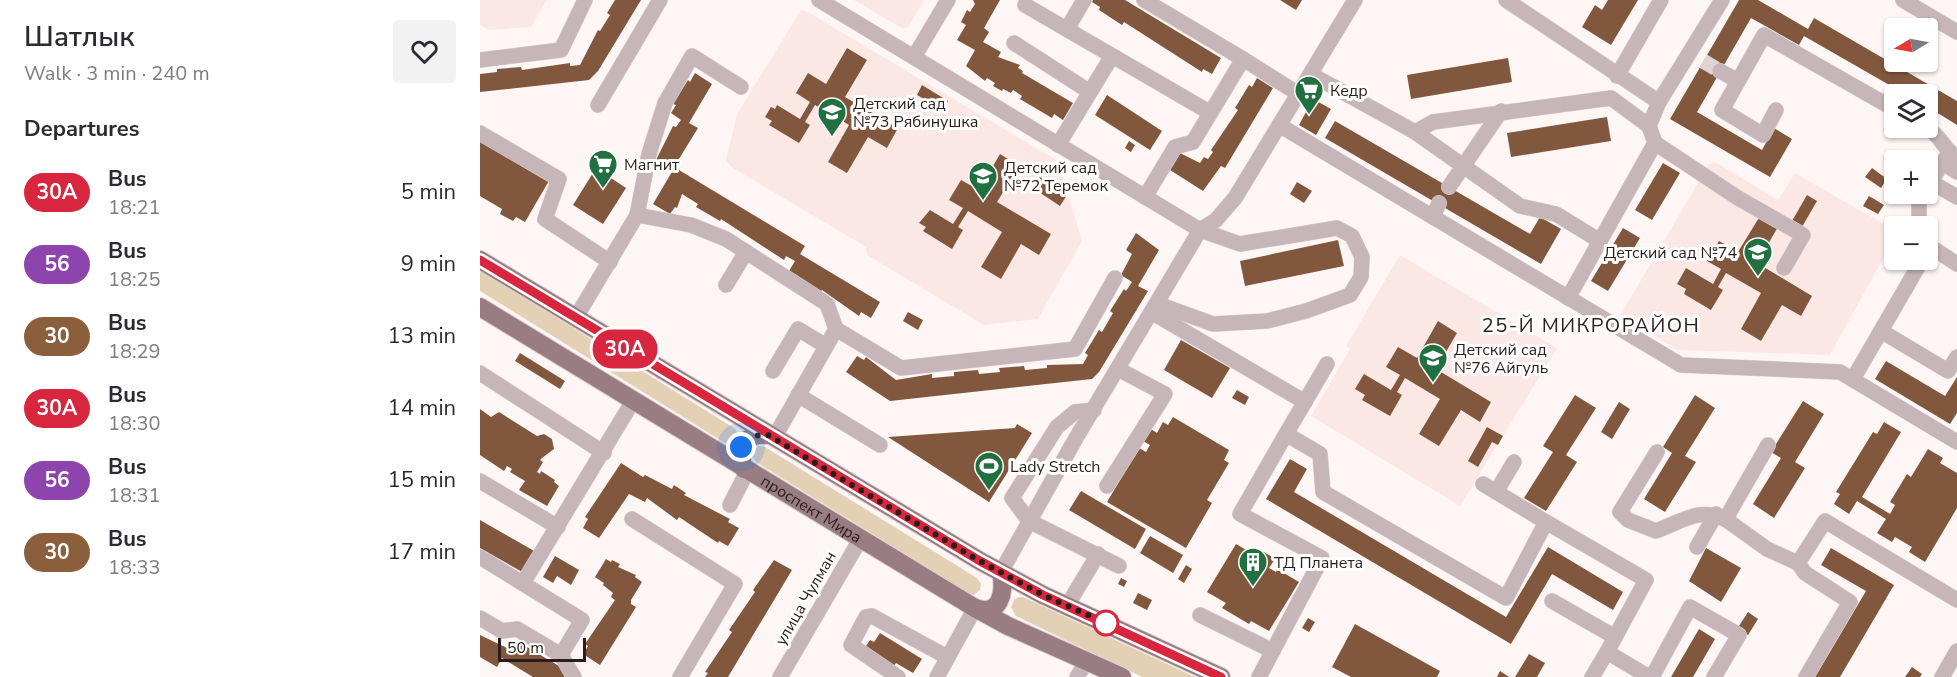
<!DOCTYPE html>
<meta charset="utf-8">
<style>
body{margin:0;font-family:"Nunito Sans",sans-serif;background:#f2f2f3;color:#2b2b33;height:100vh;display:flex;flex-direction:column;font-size:22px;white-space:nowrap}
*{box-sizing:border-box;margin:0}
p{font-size:20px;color:#7c7c81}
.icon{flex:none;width:33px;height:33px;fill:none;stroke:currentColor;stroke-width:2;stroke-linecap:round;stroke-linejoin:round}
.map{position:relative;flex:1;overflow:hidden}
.drawer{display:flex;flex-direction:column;background:#fff;width:480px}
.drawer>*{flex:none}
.badge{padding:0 12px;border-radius:20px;font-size:21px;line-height:39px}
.needle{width:39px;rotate:260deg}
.controls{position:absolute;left:1404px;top:18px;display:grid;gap:12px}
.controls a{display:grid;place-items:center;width:54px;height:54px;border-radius:6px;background:#fff;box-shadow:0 2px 4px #0004;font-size:30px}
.scale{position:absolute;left:18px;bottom:15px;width:88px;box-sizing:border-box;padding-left:6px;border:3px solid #2a1d1b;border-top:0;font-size:16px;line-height:21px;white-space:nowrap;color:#2a1d1b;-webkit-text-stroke:4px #fff;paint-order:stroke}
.you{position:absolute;width:30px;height:30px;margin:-15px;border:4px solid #fff;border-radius:50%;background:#1a73e8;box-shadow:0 0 0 9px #1a73e833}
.map>.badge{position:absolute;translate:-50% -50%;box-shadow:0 0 0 3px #fff}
h2{padding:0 24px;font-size:22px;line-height:54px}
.round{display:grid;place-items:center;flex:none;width:63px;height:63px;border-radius:6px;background:#f2f2f3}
.summary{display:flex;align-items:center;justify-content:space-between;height:102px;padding:0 24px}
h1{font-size:28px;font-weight:600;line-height:45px}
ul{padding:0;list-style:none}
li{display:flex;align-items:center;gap:18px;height:72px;padding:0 24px}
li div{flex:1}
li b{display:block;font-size:22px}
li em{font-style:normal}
li .badge{min-width:66px;font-weight:700;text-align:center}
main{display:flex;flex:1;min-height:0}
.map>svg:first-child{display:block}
.built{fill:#fbe8e5}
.green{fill:#e4d0b4}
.building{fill:#81583e}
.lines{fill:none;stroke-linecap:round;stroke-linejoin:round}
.minor-tunnel{stroke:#ded5d4;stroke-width:15;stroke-dasharray:15 8;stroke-linecap:butt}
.minor-casing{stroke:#dcd3d2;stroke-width:16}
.major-casing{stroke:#dcd3d2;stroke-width:20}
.minor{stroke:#c6b5b9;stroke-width:15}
.major{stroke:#997d83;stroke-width:18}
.line-casing{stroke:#fff;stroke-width:14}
.line{stroke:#d7263d;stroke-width:9}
.walk{stroke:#2a1d1b;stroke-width:6;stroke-dasharray:0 10.8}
.stop-dot{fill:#fff;stroke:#d7263d;stroke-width:3}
.labels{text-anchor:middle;stroke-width:6;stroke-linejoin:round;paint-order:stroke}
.poi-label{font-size:16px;fill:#2a1d1b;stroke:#fff;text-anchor:start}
.street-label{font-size:16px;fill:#2a1d1b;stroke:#fff}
.quarter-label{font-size:20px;letter-spacing:1.5px;fill:#2a1d1b;stroke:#fff}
</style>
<main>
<section class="drawer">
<div class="summary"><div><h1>Шатлык</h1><p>Walk · 3 min · 240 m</p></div><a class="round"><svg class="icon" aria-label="heart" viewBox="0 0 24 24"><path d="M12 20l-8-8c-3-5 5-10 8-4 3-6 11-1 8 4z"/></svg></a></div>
<h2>Departures</h2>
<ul>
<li><span class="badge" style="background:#d7263d;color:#fff">30А</span><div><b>Bus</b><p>18:21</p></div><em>5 min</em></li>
<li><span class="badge" style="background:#8e44ad;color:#fff">56</span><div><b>Bus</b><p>18:25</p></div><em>9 min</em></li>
<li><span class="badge" style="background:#8b5e3c;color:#fff">30</span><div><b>Bus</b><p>18:29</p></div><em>13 min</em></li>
<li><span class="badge" style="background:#d7263d;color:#fff">30А</span><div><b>Bus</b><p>18:30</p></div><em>14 min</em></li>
<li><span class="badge" style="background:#8e44ad;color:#fff">56</span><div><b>Bus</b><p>18:31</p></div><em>15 min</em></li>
<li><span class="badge" style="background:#8b5e3c;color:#fff">30</span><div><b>Bus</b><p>18:33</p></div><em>17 min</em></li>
</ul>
</section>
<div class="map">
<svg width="1477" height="677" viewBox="0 0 1477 677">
<rect width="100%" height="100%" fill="#fef6f5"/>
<g class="built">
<polygon points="0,0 67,0 51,27 8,30 0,25"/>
<polygon points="374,0 444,0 428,27 423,29"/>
<polygon points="321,10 326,11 578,161 602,241 558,319 504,325 387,255 386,247 251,167 246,160 257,114"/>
<polygon points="1235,162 1298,200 1315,173 1414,230 1414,239 1350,355 1198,350 1140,316 1229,164"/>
<polygon points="920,255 1077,348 980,506 831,416 870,349 866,346"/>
</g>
<g class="green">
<polygon points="0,270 254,428 258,433 257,440 251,444 245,443 0,291"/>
<polygon points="278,446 285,447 497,578 501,584 500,590 494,595 488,593 276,462 271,455"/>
<polygon points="539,597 543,597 715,677 662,677 536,616 531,607 534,600"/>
</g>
<g class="building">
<polygon points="135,0 161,0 118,71 109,80 0,92 0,74 17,72 17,69 41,67 42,70 90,63 90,66 100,65 118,30 120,31 130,15 127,13"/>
<polygon points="493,0 520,0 504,28 509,32 503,42 521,52 518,57 540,65 538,68 543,71 542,73 593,103 583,120 574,114 572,118 540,99 542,96 533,90 531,93 523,89 522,91 513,86 515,83 507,78 505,81 486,66 495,50 477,40 486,25 481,22 487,10 490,12 495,4"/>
<polygon points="613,0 645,0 741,58 732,74 723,69 722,72 644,22 642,25 619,10 620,7 612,2"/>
<polygon points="800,0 822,0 816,10"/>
<polygon points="1128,0 1158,0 1131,45 1102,27 1115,5 1122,10"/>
<polygon points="1259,0 1278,0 1328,29 1334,18 1477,101 1477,125 1448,107 1448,94 1425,94 1324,36 1319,45 1271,18 1217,112 1282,150 1294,128 1312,139 1290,177 1190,119"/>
<polygon points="367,48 387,60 365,97 418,128 407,148 388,137 367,173 348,162 369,125 335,105 325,122 330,125 319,143 289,125 292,121 285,117 291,107 295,109 297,105 320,119 330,102 316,93 328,73 346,84"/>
<polygon points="1028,58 1032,82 931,99 927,75"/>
<polygon points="215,73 232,84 209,123 218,128 194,167 325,246 320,254 400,302 391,318 381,312 379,316 342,290 340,293 317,279 318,276 309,271 315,261 306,256 304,260 241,219 240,221 216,207 218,204 202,194 197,208 195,207 190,214 173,204 193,170 176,160 193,126 196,127 201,120 191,113 196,105 193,104 208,80 210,82"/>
<polygon points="777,78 793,88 745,168 741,166 723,191 690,170 700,153 720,163 724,157 728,159 733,152 731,150 758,110 755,108 769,85 772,87"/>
<polygon points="442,85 468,101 463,110 437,95"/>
<polygon points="627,95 682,131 670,150 615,115"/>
<polygon points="833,99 851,109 836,135 819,125"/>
<polygon points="1127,117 1131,141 1031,157 1027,133"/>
<polygon points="855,121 1050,234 1060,217 1081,229 1061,264 845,138"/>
<polygon points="0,140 70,179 45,222 36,217 33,221 20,214 22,209 0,196"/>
<polygon points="649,141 655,145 651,152 645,148"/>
<polygon points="520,154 539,166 517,202 571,234 559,255 541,244 521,279 501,267 522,232 488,211 478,227 483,230 472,249 443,231 446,227 439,223 450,210 473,224 483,208 469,200 481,180 499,190"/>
<polygon points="1183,163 1200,173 1172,220 1155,210"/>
<polygon points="116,168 146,188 123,224 93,205"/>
<polygon points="1392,168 1407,179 1401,188 1385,177"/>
<polygon points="560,177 587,195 580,206 553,188"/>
<polygon points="817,182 832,191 824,203 810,194"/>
<polygon points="1327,195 1337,201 1322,227 1312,221"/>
<polygon points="1389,196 1404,205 1398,214 1383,206"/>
<polygon points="1280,216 1298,227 1277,263 1332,296 1321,316 1302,305 1281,341 1261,329 1281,293 1246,273 1238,287 1243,290 1231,310 1204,294 1206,289 1197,284 1206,268 1233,284 1241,269 1227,261 1239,241 1258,252"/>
<polygon points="1143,228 1160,238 1128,291 1111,281"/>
<polygon points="656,233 679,250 658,286 668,291 619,372 612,379 410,401 366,372 377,356 384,360 386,357 416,380 452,374 452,378 474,376 474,372 498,370 499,374 520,372 519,368 544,366 545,370 567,368 567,365 603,364 608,355 605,353 619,330 622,332 633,313 630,311 644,289 646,291 652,282 641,275 652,254 646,250"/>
<polygon points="858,240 864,266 765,286 760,261"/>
<polygon points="428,312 443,320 438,330 423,321"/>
<polygon points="958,321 977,333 956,369 1011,402 1000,422 981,410 959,446 939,434 960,399 925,378 917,392 922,395 910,416 882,400 885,395 875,389 884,374 911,390 920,375 906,367 918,347 937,358"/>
<polygon points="701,340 750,368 732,398 684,370"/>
<polygon points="40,353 85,381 80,389 35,361"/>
<polygon points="1406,361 1465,396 1477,377 1477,413 1470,424 1395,379"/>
<polygon points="757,390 769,397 765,405 752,398"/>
<polygon points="1095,395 1116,408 1086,455 1097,462 1066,511 1044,498 1073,452 1063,446"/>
<polygon points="1215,395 1235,408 1205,456 1216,462 1185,512 1164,499 1192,453 1183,447"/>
<polygon points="1323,401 1344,414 1315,462 1325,468 1294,518 1273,504 1301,458 1291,452"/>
<polygon points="1139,402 1150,409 1132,439 1121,432"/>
<polygon points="0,409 11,417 19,412 57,436 64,434 72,439 74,449 62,458 60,460 63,462 57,472 60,474 61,471 75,480 74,482 79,486 67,506 39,490 45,481 30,472 32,469 27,466 24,471 0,455"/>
<polygon points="693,417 749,450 744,460 749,463 727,500 732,503 706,548 627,502 659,448 666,452 670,445 663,441 671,429 677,433 683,422 688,425"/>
<polygon points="1404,422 1421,432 1382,497 1410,514 1415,505 1410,502 1427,474 1431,477 1448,449 1463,458 1460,463 1477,473 1477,508 1445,562 1429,552 1432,547 1415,537 1412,542 1397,533 1406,519 1377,501 1369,514 1354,504 1360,494 1356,492 1393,432 1397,434"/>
<polygon points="537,424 552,433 509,502 408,437 535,428"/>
<polygon points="1007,427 1023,436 1018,445 1012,442 998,467 988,461"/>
<polygon points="810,459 827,469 814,492 1026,617 1068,547 1143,592 1133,610 1072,574 1031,644 786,499"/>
<polygon points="141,463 163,477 165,475 192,489 194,485 206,493 204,495 250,519 248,522 259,528 248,546 239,541 238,543 199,517 197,520 167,498 165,502 149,494 119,538 103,528 108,519 105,517"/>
<polygon points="601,491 666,529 655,549 589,510"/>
<polygon points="0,520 56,552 44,573 0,548"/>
<polygon points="670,536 703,555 693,573 660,553"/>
<polygon points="756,544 780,558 784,552 795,559 789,568 796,572 797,569 819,582 789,631 771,621 769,624 742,608 746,603 727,592"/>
<polygon points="1226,548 1261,568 1241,602 1209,581"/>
<polygon points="1351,548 1414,585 1360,677 1335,677 1386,591 1341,565"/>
<polygon points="75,556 99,570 91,585 77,576 73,583 63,577"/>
<polygon points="126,559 131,562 132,560 140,564 138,567 156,575 155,577 162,582 151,600 151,604 156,607 120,665 103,654 108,646 105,644 135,600 131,597 133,593 123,585 124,583 115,577"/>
<polygon points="294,560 312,570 248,677 225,677 228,673 225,672 252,632 249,630 275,592 273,590"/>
<polygon points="706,565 712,569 704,583 698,579"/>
<polygon points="641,578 647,581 644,587 638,584"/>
<polygon points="658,593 672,600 667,610 653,603"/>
<polygon points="1268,612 1278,619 1268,635 1257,629"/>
<polygon points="828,618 835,622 829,632 822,628"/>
<polygon points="875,624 960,671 957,677 871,677 852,667"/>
<polygon points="1219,629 1235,639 1213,677 1191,677"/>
<polygon points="400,633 442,659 433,673 416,663 413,667 384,649 390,640 394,642"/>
<polygon points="0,635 27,648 31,641 41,646 42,644 84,669 82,672 91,677 53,677 22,658 17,667 0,657"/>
<polygon points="1049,654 1065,663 1057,677 1035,677"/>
<polygon points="1432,667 1442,674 1440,677 1425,677"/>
<polygon points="1020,671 1029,677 1017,677"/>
</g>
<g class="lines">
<polyline class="minor-tunnel" points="1223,61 1240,71"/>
<g class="minor-casing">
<g id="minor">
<polyline points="339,0 720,230 760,244 857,228 872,236 882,257 881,277 870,295 826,311 787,321 733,324 678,304"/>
<polyline points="664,0 763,59"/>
<polyline points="1026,0 1179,102"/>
<polyline points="1423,0 1477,32"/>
<polyline points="545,5 729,112"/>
<polyline points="587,29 604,0"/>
<polyline points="534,43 610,92"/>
<polyline points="434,57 468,0"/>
<polyline points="0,60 81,50 105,0"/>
<polyline points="1240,71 1258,81"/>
<polyline points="832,75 935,132 1040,206 1076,214 1120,241"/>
<polyline points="1137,76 1181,0"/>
<polyline points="118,105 180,0"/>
<polyline points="1296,110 1283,135 1242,110 1284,35 1414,109"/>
<polyline points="799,125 1201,365 1360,372 1477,442"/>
<polyline points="1169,126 1179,102 1242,0"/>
<path d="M1447 128C1462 136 1463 150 1477 157"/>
<polyline points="935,132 953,122 1131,98 1169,126 1175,143 1258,198 1323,235 1304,268"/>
<polyline points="0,133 79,179 65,219 130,262"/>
<polyline points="578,145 632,56"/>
<polyline points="1463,163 1477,172"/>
<polyline points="1451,182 1477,197"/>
<polyline points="1448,186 1469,153"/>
<polyline points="969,187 1021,111"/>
<polyline points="665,197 695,147 713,142 763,59 817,93"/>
<polyline points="157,215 169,154 185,103 212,56 261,87"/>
<polyline points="953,217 959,203"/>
<polyline points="1439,226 1439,199 1443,194"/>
<polyline points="1448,245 1477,264"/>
<polyline points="246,285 266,252"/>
<polyline points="1088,298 1175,143"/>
<polyline points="673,313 825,402"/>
<polyline points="95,319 157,215 211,225 246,239 347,304 356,329"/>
<polyline points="1401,331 1468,371 1477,357"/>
<polyline points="293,371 318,329 346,346"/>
<polyline points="0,373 124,453"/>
<polyline points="1373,379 1442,260"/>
<polyline points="318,395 400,445"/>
<polyline points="614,410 595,412 577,427 532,498 549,521 639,566"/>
<polyline points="806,434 847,364"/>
<polyline points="294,438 356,329 421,368 595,349 635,278"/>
<polyline points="1288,445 1249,513 1248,521 1287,549 1318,563"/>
<path d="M1177 452 1140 512 1148 520 1176 531C1201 522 1222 505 1248 521"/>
<polyline points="0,481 78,527"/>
<polyline points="1003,484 1066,522"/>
<polyline points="627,486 685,394 638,369"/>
<polyline points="1016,492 1034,462"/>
<polyline points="250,505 267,472"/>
<polyline points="152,519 255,584 200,677"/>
<polyline points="1217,547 1236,514"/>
<polyline points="0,557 102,620 81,655 37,629 22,631 0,618"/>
<polyline points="521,572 596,438 720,230 736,220 755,198 875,0"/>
<polyline points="43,583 153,401"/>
<polyline points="1072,601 1135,637"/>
<polyline points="587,606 618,554"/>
<polyline points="720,615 793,651"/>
<polyline points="81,655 94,677"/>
<polyline points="300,677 381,538"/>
<polyline points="418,677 371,645 386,617 392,616 467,657"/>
<polyline points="457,677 495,608"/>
<polyline points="597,677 606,662"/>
<polyline points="779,677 842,558 760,514 806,434 840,454 843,492 1026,598 1066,522 1166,580 1127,652"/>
<polyline points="1112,677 1127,652 1169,677"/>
<polyline points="1172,677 1210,607 1259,635 1234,677"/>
<polyline points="1326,677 1370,602 1325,573 1318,563 1345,521 1477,600"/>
<polyline points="1462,677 1477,651"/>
</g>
</g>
<g class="major-casing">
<g id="major">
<polyline points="0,260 500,561 563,595 741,677"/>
<path id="s1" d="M0 307 495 608 528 626 642 677"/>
<path d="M264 469C257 448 264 433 288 435"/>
<path d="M495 608C521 617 525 592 521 572"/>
</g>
</g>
<use href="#minor" class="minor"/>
<use href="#major" class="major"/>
</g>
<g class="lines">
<g class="line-casing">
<polyline id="line" points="0,260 500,561 563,595 741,677"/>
</g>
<use href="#line" class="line"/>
<polyline class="walk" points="261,447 271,436 288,435 500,561 563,595 626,623"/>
</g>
<defs>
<g id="supermarket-pin" transform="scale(1.5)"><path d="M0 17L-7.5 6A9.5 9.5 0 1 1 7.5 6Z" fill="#217040" stroke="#fff"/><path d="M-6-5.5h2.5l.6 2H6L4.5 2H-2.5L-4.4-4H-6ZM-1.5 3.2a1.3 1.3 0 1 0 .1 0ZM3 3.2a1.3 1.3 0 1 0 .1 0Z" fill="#fff"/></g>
<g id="school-pin" transform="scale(1.5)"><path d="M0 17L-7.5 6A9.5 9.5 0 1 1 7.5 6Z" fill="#217040" stroke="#fff"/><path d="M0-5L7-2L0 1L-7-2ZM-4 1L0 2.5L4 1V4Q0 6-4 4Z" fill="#fff"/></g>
<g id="stadium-pin" transform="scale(1.5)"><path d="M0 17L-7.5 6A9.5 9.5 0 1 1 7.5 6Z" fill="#217040" stroke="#fff"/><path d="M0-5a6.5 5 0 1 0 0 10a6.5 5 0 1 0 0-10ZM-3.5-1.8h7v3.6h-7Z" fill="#fff"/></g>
<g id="building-pin" transform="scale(1.5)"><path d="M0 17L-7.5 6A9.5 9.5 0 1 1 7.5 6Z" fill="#217040" stroke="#fff"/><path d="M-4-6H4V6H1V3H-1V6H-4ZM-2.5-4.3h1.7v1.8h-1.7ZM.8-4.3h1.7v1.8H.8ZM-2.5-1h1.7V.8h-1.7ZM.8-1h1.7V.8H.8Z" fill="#fff"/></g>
</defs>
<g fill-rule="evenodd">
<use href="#supermarket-pin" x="829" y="90"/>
<use href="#school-pin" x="352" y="112"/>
<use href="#supermarket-pin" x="123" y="164"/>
<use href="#school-pin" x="503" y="176"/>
<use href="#school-pin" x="1278" y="252"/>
<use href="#school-pin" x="953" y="358"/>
<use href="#stadium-pin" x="509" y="466"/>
<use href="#building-pin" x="773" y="562"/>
</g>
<circle class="stop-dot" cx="626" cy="623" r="12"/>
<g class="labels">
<g class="poi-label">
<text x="850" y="96">Кедр</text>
<text x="373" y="109">Детский сад<tspan x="373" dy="18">№73 Рябинушка</tspan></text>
<text x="144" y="170">Магнит</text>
<text x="524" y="173">Детский сад<tspan x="524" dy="18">№72 Теремок</tspan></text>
<text x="1257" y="258" text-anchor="end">Детский сад №74</text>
<text x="974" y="355">Детский сад<tspan x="974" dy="18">№76 Айгуль</tspan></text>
<text x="530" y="472">Lady Stretch</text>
<text x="794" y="568">ТД Планета</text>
</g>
<g class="street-label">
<text dy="6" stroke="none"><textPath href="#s1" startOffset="388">проспект Мира</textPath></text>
<text transform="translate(325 598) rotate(-60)" y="6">улица Чулман</text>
</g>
<g class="quarter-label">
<text x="1111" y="332">25-Й МИКРОРАЙОН</text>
</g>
</g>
</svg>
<div class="controls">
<a><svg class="needle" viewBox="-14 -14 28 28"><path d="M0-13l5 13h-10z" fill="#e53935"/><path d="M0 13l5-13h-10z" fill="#7c7c81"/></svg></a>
<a><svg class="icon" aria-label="layers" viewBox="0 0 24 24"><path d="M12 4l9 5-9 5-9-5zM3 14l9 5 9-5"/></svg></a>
<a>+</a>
<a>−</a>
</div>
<div class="scale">50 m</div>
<div class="you" style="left:261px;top:447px"></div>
<b class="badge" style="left:145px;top:349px;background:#d7263d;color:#fff">30А</b>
</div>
</main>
